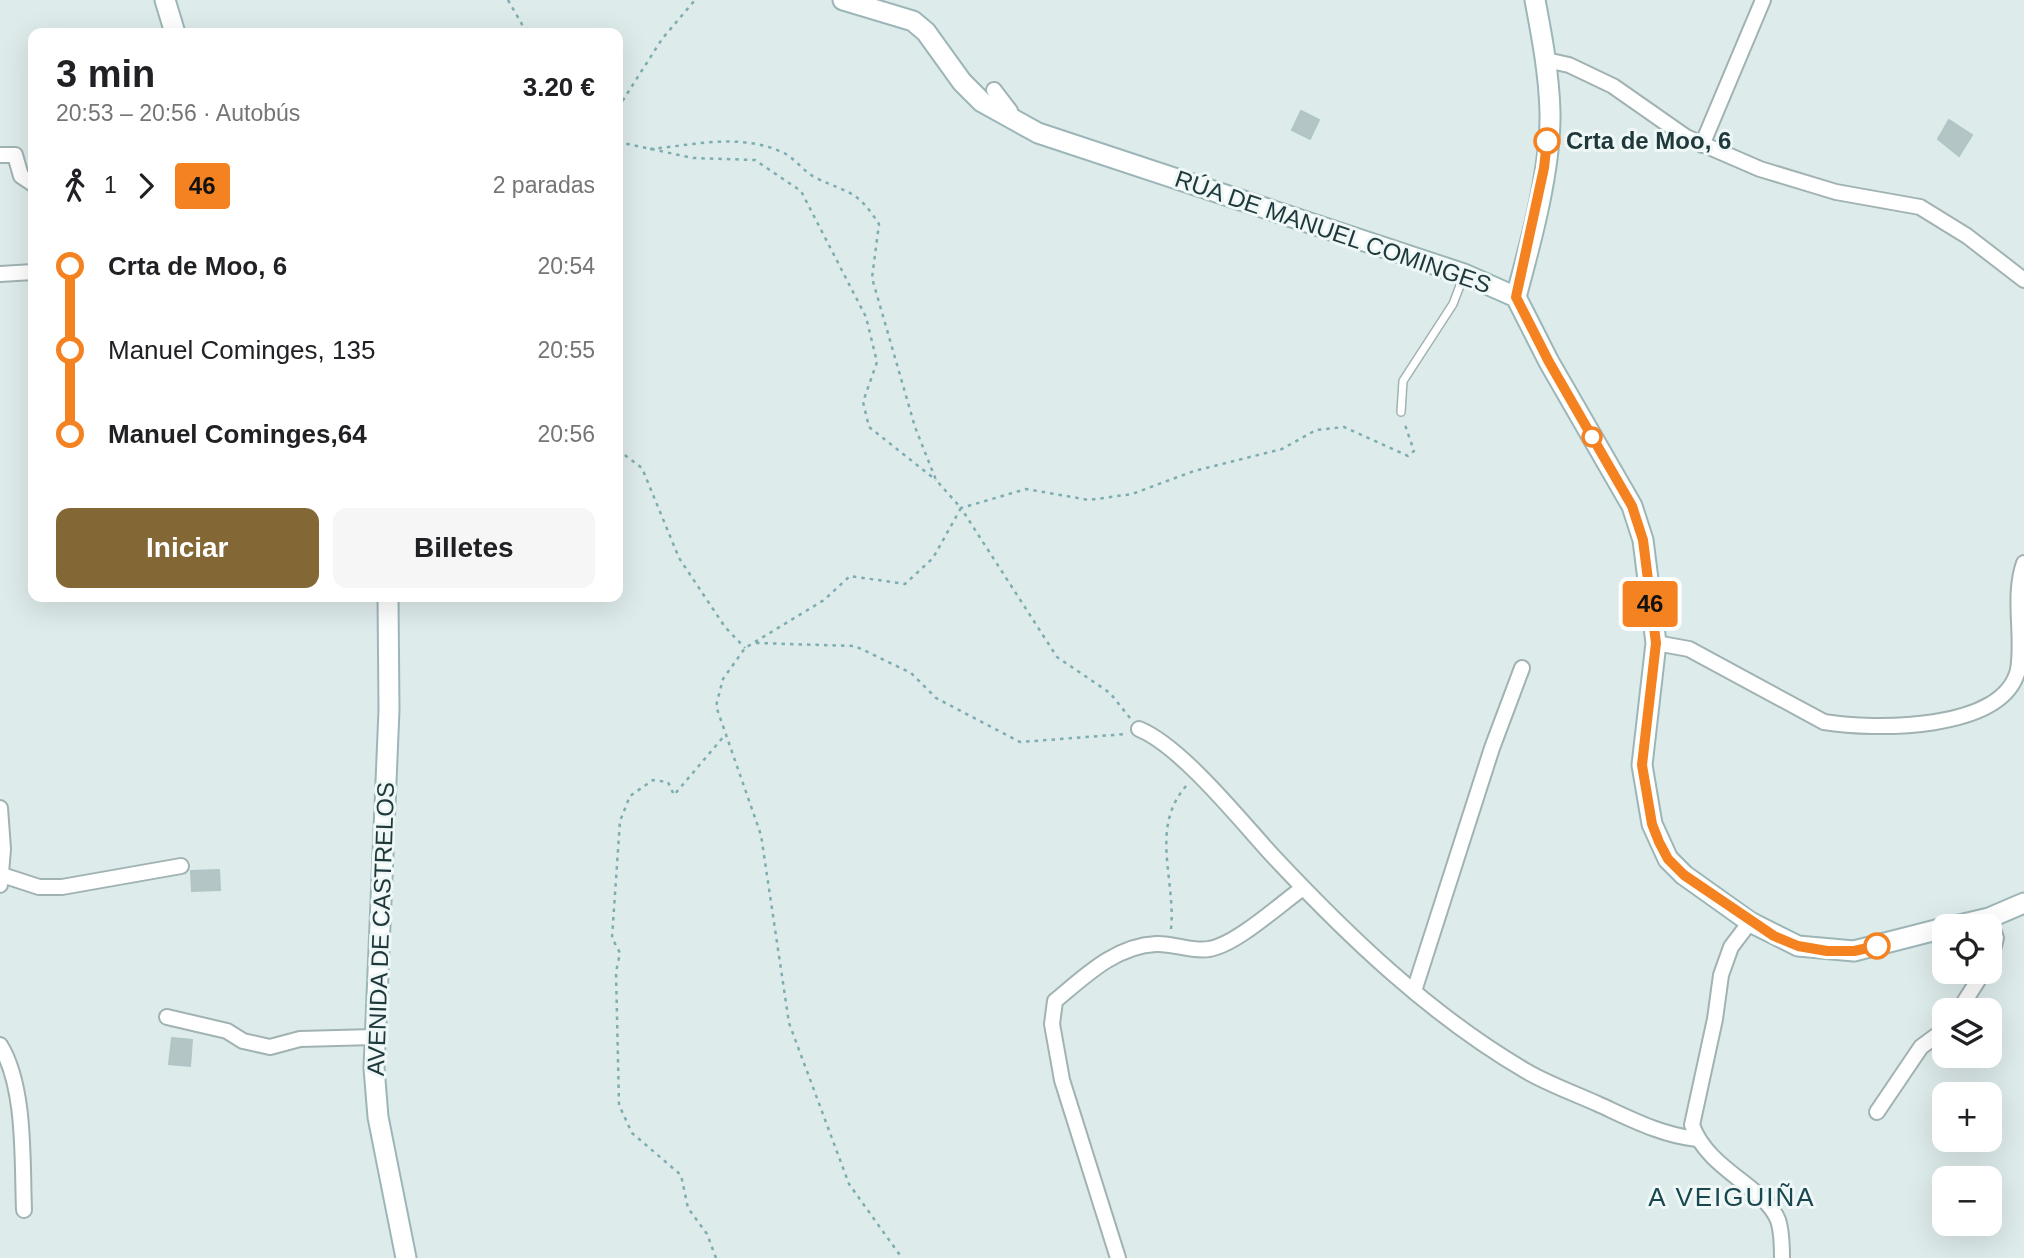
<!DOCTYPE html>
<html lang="es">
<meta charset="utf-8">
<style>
body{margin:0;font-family:Helvetica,sans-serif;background:#f6f6f6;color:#202124;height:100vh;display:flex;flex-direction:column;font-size:26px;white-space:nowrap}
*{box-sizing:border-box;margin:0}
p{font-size:23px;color:#757577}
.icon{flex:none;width:38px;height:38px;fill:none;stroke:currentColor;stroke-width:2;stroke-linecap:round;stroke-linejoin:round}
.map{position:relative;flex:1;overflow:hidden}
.side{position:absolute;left:28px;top:28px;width:595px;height:574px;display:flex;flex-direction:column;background:#fff;border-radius:14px;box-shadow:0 7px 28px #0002}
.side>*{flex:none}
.badge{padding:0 14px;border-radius:5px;font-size:24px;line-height:46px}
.buttons{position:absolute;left:1932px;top:914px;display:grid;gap:14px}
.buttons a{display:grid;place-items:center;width:70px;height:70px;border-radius:14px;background:#fff;box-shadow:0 7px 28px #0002;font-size:35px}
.map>.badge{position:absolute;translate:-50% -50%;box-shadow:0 0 0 4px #fff}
.legs{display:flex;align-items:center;gap:10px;height:77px;padding:0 28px;font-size:23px}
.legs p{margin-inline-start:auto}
.overview{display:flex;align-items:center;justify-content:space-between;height:119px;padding:0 28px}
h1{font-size:38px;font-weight:800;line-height:52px}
.action{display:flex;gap:14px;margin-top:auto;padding:14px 28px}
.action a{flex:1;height:80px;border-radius:14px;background:#836735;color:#fff;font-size:28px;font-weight:800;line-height:80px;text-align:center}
.action a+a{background:#f6f6f6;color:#202124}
ul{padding:0 28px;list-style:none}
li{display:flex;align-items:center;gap:24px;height:84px;font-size:26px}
li i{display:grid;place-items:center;width:10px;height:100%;margin:0 9px;background:currentColor}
li i::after{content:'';width:18px;height:18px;margin:-9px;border:5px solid;border-radius:50%;background:#fff}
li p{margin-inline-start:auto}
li:first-child i{background:linear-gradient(#0000 50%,currentColor 0)}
li:last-child i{background:linear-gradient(currentColor 50%,#0000 0)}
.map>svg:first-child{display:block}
.building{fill:#b3c6c5;stroke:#b0c5c5;stroke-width:2}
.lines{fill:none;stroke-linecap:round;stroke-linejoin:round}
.lane-casing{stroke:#a1b2b3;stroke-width:10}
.street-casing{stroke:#a1b2b3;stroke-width:18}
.secondary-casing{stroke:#9cb6b8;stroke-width:23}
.path{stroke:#7cadb1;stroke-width:2.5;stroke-dasharray:3.5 5;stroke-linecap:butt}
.lane{stroke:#fff;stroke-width:7}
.street{stroke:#fff;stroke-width:14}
.secondary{stroke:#fff;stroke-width:19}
.line-1-casing{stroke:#fff;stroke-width:16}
.line-1{stroke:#f58220;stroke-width:10}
.stop-1-dot{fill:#fff;stroke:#f58220;stroke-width:3.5}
.labels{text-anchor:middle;stroke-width:6;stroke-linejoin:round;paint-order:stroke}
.stop-label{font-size:24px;font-weight:bold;fill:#1e383c;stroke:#eff8f7;text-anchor:start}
.street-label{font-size:24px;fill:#1e383c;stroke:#eff8f7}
.neighbourhood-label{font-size:26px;letter-spacing:2px;fill:#19474f;stroke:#eff8f7}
</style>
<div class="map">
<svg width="2024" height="1258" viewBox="0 0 2024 1258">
<rect width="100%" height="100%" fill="#deebeb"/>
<g class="building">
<polygon points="1301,111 1319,120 1310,139 1292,130"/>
<polygon points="1949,120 1972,135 1959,156 1938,139"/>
<polygon points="219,870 220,890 192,891 191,871"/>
<polygon points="172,1038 192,1040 190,1066 169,1064"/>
</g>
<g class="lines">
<g class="lane-casing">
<polyline id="lane" points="1401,412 1403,381 1453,304 1464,275"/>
</g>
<g class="street-casing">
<g id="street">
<polyline points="1546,60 1569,65 1613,86 1686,137 1760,169 1836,192 1920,207 1967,236 2024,280"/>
<polyline points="994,90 1010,111 1007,118"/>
<polyline points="1702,145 1763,0"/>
<polyline points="0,155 15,155 21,176 33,184"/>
<polyline points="0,274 33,272"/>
<path d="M1656 643 1689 649 1824 722C1873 730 2003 732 2018 670 2024 636 2012 597 2024 563"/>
<path d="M1139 729C1181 746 1240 820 1273 856 1348 936 1430 1015 1526 1071 1548 1084 1574 1093 1598 1104 1631 1119 1661 1135 1697 1139"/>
<polyline points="0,808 3,849 0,885"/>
<polyline points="2,875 39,887 62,887 181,866"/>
<polyline points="1989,918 1996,938 1990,962"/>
<path d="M1750 922 1731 947 1721 975 1715 1019 1692 1125C1708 1170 1764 1186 1778 1220 1782 1232 1782 1246 1782 1258"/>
<polyline points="1414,991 1492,748 1522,668"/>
<polyline points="1959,1010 1984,971"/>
<polyline points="167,1017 227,1031 243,1041 270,1047 300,1039 374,1037"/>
<path d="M0 1045C26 1087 22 1162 24 1210"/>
<polyline points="1877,1112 1921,1047 1944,1030"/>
<path d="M1118 1258 1062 1080 1052 1024 1055 1001C1085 976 1115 946 1156 944 1173 943 1192 952 1209 949 1236 945 1280 904 1303 888"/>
</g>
</g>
<g class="secondary-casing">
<g id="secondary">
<polyline points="165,0 175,33"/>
<polyline points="843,0 913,21 926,32 962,82 982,102 1038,133 1464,274 1516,297 1549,362 1632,506 1643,540 1656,643 1642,765 1652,824 1668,859 1684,875 1750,922 1798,946 1854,951 1944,928"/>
<path d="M1516 297C1531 242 1551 169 1550 112 1549 74 1542 37 1535 0"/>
<polyline points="388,597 389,710 374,1068 378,1117 406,1258"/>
<polyline points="1955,926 1989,918 2024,903"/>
</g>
</g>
<g class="path">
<polyline points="508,0 527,33"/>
<polyline points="618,108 662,39 695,0"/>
<polyline points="618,142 693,158 755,160 801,191 866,317 877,362 863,402 869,427 936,480"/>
<path d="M650 149C694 145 740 133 782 152 795 158 804 172 816 178 850 194 857 190 879 224L872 278 915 427 936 480 961 508 933 558 905 584 850 576 824 600 745 648 723 679 716 706 761 835 789 1023 849 1184 902 1258"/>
<polyline points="618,450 642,468 679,558 725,627 745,648"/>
<polyline points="756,643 855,646 911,673 936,698 1020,742 1127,734"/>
<polyline points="1130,718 1110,693 1057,657 961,508 1026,489 1089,500 1132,494 1194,471 1282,449 1316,430 1344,427 1408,456 1414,451 1404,422"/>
<path d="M1171 929C1176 879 1149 827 1187 785"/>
<polyline points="716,1258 707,1234 688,1208 681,1175 632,1133 619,1105 616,972 620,953 612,938 620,821 630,796 653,780 668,782 674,795 725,735"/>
</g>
<use href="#lane" class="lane"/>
<use href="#street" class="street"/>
<use href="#secondary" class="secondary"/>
</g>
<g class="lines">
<g class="line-1-casing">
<polyline id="line-1" points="1547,141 1544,168 1516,297 1549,362 1632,506 1643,540 1656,643 1642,765 1652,824 1659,842 1668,859 1684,875 1774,936 1798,946 1827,951 1854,951 1877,946"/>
</g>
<use href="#line-1" class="line-1"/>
</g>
<g class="stop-1-dot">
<circle cx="1547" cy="141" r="12"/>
<circle cx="1592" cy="437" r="9"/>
<circle cx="1877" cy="946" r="12"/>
</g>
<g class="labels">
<g class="stop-label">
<text x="1566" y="149">Crta de Moo, 6</text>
</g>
<g class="street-label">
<text transform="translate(1333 232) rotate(19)" y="8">RÚA DE MANUEL COMINGES</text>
<text transform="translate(381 929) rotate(-88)" y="8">AVENIDA DE CASTRELOS</text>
</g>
<g class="neighbourhood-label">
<text x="1732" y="1206">A VEIGUIÑA</text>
</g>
</g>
</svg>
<div class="buttons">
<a><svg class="icon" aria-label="locate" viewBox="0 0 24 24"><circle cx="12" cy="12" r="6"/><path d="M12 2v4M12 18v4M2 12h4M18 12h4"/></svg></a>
<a><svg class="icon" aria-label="layers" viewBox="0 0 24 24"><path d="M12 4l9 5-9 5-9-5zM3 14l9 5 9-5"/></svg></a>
<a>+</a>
<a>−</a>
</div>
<b class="badge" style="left:1650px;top:604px;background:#f58220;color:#111">46</b>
<section class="side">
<div class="overview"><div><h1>3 min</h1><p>20:53 – 20:56 · Autobús</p></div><b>3.20 €</b></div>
<div class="legs"><svg class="icon" aria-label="walk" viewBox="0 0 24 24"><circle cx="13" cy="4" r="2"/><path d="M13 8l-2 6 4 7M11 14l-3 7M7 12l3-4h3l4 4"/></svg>1<svg class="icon" aria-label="forward" viewBox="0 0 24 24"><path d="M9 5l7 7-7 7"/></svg><b class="badge" style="background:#f58220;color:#111">46</b><p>2 paradas</p></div>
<ul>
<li><i style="color:#f58220"></i><b>Crta de Moo, 6</b><p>20:54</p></li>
<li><i style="color:#f58220"></i><span>Manuel Cominges, 135</span><p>20:55</p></li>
<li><i style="color:#f58220"></i><b>Manuel Cominges,64</b><p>20:56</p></li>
</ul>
<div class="action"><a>Iniciar</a><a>Billetes</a></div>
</section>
</div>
